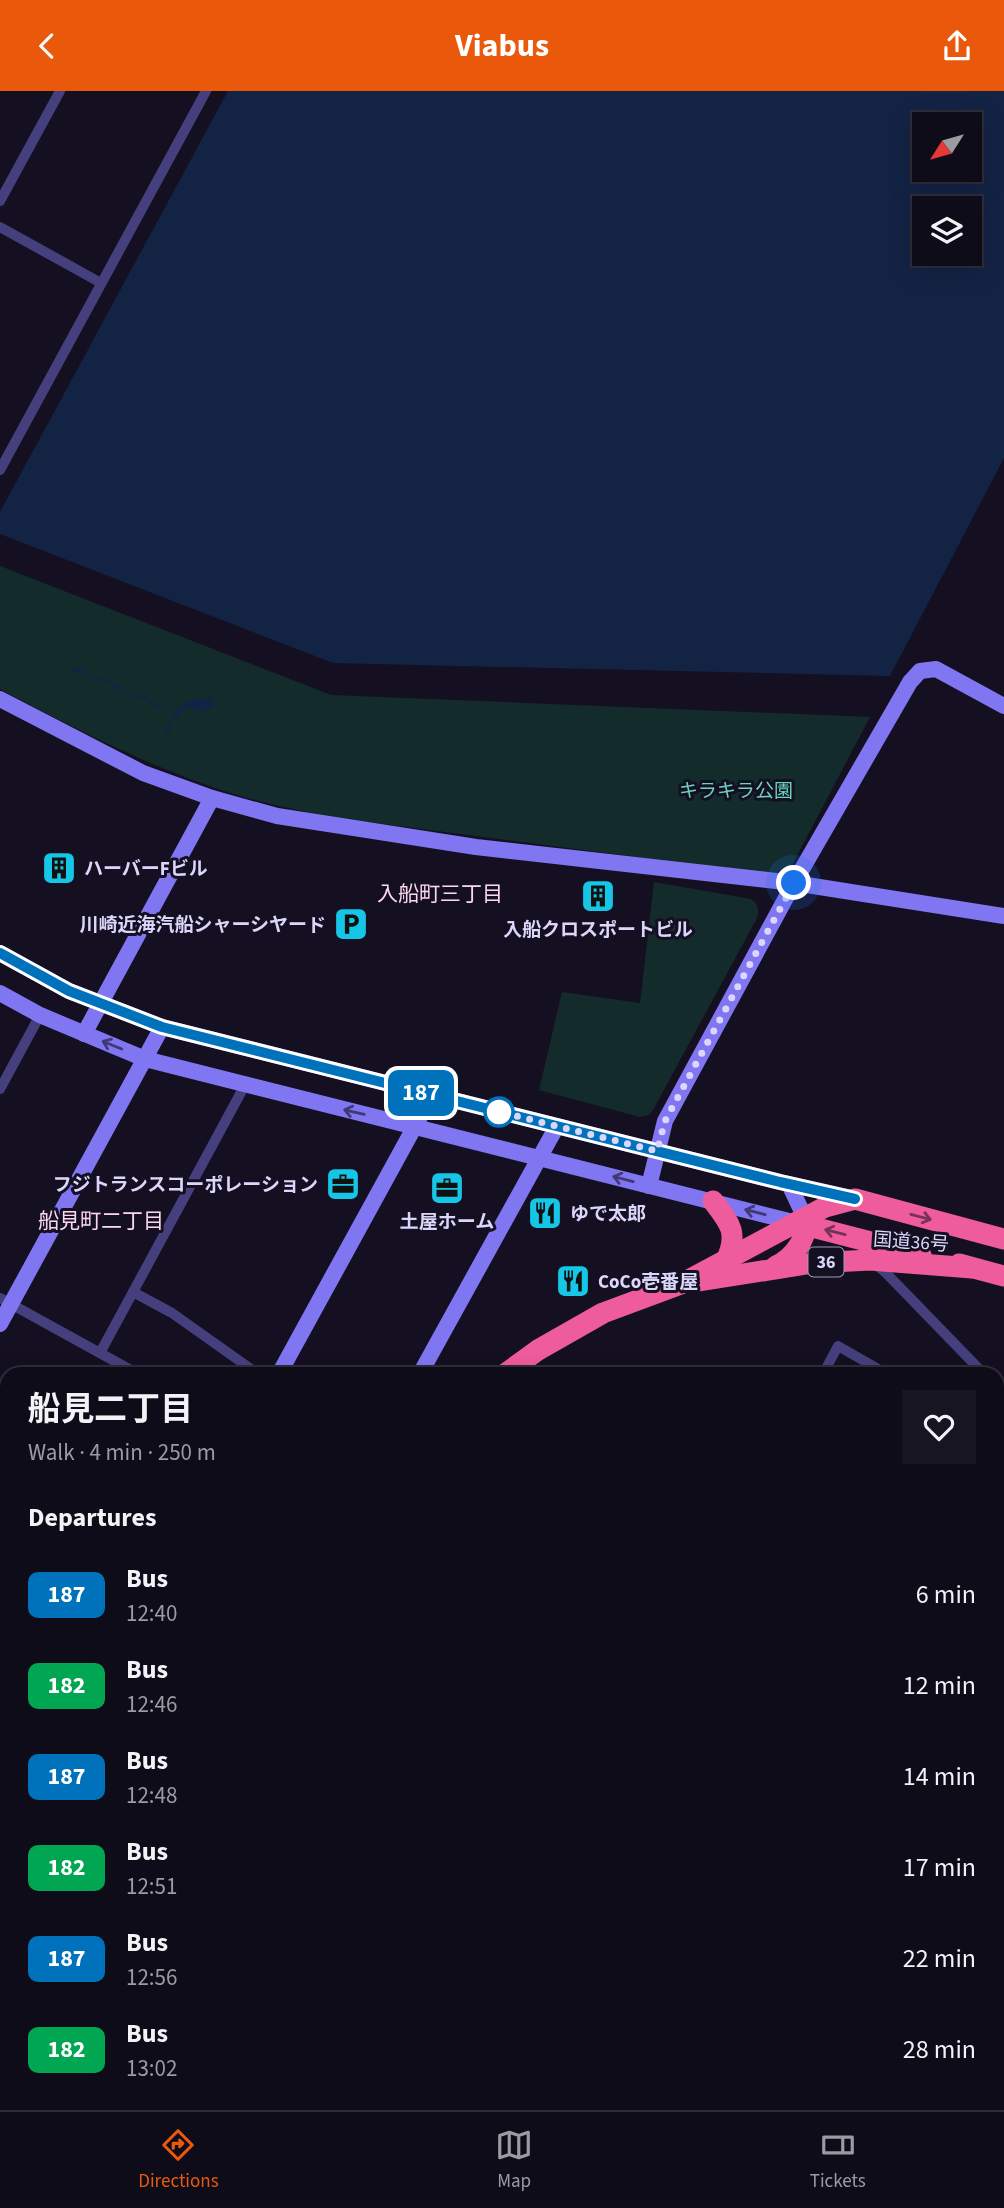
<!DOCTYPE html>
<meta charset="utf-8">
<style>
body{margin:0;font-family:"Source Sans 3","Noto Sans JP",sans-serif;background:#181523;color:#f1f3f6;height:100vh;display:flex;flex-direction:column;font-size:26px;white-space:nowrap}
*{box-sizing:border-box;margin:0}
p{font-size:23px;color:#9b9ba2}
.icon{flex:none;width:38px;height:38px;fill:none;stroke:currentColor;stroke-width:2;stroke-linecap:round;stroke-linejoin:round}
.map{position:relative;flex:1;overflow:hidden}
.sheet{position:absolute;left:0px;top:1276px;width:1004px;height:744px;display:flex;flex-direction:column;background:#0f0c1a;border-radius:21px 21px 0 0;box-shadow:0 7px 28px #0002,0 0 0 2px #2f2c39}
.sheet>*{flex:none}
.badge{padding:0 14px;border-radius:10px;font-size:24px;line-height:46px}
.needle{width:46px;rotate:233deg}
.fabs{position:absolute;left:912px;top:21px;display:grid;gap:14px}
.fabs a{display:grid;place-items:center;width:70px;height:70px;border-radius:0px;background:#0f0c1a;box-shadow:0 7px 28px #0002,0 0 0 2px #2f2c39;font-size:35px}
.you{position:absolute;width:35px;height:35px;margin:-18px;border:5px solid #fff;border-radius:50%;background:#1a73e8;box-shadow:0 0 0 10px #1a73e833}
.map>.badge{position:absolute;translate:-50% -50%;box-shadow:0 0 0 4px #fff}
h2{padding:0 28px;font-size:26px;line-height:63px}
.round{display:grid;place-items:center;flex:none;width:74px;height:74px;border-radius:0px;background:#181523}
.headline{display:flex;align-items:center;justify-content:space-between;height:119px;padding:0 28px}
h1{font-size:33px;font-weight:700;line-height:52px}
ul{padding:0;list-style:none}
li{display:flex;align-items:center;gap:21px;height:91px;padding:0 28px}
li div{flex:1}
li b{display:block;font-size:26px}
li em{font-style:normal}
li .badge{min-width:77px;font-weight:700;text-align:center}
header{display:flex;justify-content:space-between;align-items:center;height:91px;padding:0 28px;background:#ea580c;color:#fff;font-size:32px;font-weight:700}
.dock{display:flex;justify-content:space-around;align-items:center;height:98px;border-top:2px solid #2f2c39;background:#0f0c1a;font-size:19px;color:#9b9ba2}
.dock a{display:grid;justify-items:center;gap:4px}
.dock .selected{color:#ea580c}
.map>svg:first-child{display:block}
.green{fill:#142b2c}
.water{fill:#132344;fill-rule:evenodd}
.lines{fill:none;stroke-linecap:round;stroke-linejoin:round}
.street{stroke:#45407d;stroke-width:10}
.secondary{stroke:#8076f2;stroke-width:16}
.highway{stroke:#ef5c9b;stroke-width:21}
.rail{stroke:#16c6e6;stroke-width:3.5;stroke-dasharray:10 9;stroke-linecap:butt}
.oneway{stroke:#3f3975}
.oneway2{stroke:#773258}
.line-casing{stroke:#fff;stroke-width:16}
.line{stroke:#0072bc;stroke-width:10}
.walk{stroke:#dcd6fb;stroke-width:7;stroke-dasharray:0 12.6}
.stop-dot{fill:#fff;stroke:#0072bc;stroke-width:3.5}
.labels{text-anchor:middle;stroke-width:6;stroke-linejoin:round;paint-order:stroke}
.shield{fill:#141022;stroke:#a09bba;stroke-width:2}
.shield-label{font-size:18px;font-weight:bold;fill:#dcd6fb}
.park-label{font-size:19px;fill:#69d4bf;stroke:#141022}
.poi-label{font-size:19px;font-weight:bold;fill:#dcd6fb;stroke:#141022;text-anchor:start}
.street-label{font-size:19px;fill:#dcd6fb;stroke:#141022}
.neighbourhood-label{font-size:21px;fill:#fbd7ec;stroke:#141022}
</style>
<header><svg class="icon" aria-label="back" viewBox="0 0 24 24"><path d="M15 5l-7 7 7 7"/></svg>Viabus<svg class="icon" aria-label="share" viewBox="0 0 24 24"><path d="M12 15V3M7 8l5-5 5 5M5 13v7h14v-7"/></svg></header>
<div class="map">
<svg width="1004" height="2019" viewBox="0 0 1004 2019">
<rect width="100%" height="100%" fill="#141022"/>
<g class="green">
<path d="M0 475 331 604 870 626 790 778 776 784 337 727C297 719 257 711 218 698 142 672 71 636 0 598Z"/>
<path d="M654 791 751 808C759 814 759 818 757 827L653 1019 649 1024 640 1026 539 999 562 901 640 912Z"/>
</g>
<g class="water">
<path d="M228 0H1004V367L890 585 333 572 0 443V421ZM924 33H970V79H924ZM924 117H970V163H924Z"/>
<path d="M75 575 81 577 87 583 118 594 134 605H143L155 613 177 619C193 605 193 610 213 607L214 616 200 621 193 617 186 616 173 629 169 642 165 643 164 641C167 637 175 625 176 620L155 615 142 607H134L118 596 113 606 115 595 86 585 81 581 75 582 73 576Z"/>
</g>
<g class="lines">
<g class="street">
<polyline points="0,110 60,0"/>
<polyline points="0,136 101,192"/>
<polyline points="0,379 206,0"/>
<polyline points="0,998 40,924"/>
<polyline points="875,1173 886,1182 984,1283"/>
<polyline points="133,1201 172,1222 258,1283"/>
<polyline points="0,1207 138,1283"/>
<polyline points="100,1262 245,994"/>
<polyline points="823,1283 838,1255 887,1283"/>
<polyline points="998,1297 1004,1303"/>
<polyline points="0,1335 7,1339"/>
<polyline points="998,1457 1004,1450"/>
<polyline points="998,1572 1004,1575"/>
<polyline points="998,1679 1004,1682"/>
<polyline points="0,1689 7,1692"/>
<polyline points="998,1790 1004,1793"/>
<polyline points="0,1807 7,1794"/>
<polyline points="0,1832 7,1836"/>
<polyline points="998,1890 1004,1878"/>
<polyline points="0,1979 7,1965"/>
<polyline points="339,2012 351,2019"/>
<polyline points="543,2012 555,2019"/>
<polyline points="769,2012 781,2019"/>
<polyline points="969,2012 981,2019"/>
<polyline points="163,2019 166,2012"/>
<polyline points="418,2019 421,2012"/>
<polyline points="673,2019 677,2012"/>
</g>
<g class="secondary">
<polyline points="0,608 143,682 212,707 277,725 476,756 794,792 1004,825"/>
<polyline points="0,862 69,900 162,936 780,1091 852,1107"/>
<polyline points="0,902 40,924 145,968 797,1132"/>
<polyline points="84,943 212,707"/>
<polyline points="789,1093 805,1127"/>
<polyline points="649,1095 665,1030 794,792 910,591 920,580 936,578 1004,615"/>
<polyline points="0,1233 162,936"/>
<polyline points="279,1283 432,1004"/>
<polyline points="420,1283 557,1035"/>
<polyline points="0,1490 7,1493"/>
<polyline points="0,1592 7,1596"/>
</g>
<g class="highway">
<path d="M713 1110C730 1132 739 1142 726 1170"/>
<polyline points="797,1132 921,1164"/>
<polyline points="959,1173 1004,1185"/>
<path d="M776 1175C793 1167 809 1147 805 1127"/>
<polyline points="699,1190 813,1172 870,1169 972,1177"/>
<polyline points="505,1283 538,1259 603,1222 681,1193 825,1116 855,1108 1004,1148"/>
<polyline points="9,2019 13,2012"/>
<polyline points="31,2019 34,2012"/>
</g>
<g class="rail">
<polyline points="0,1524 7,1527"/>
<polyline points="0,1541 7,1545"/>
<polyline points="873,2012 885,2019"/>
<polyline points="904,2012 916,2019"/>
</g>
</g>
<defs><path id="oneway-shaft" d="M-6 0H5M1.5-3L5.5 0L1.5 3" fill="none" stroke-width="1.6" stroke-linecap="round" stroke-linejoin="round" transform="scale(1.75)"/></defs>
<g class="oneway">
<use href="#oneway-shaft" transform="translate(112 954) rotate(-158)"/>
<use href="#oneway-shaft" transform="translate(354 1021) rotate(-167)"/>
<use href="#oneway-shaft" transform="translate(623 1088) rotate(-165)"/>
<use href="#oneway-shaft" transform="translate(755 1121) rotate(-166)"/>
</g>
<g class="oneway2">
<use href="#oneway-shaft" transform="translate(921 1126) rotate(15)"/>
<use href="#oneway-shaft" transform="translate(835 1141) rotate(-166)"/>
</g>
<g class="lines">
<g class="line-casing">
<polyline id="line" points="0,862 69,900 162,936 780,1091 855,1108"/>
</g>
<use href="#line" class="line"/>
<polyline class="walk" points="499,1021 496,1020 657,1060 665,1030 794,792"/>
</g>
<defs>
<g id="building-square" transform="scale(1.75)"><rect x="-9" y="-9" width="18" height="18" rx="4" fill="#16c6e6" stroke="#141022"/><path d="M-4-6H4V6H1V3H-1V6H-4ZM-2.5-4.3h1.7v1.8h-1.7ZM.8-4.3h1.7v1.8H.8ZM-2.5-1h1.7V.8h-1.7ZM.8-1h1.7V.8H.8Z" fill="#111"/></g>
<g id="parking-square" transform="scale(1.75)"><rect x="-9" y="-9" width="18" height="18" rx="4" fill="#16c6e6" stroke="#141022"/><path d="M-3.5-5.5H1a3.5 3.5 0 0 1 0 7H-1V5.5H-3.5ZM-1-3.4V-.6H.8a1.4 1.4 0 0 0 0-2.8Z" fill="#111"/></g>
<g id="office-square" transform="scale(1.75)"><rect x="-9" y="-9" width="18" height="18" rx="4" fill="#16c6e6" stroke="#141022"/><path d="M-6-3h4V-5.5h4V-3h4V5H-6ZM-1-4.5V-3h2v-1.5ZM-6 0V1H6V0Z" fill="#111"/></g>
<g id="restaurant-square" transform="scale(1.75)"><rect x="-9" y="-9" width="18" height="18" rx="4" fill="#16c6e6" stroke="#141022"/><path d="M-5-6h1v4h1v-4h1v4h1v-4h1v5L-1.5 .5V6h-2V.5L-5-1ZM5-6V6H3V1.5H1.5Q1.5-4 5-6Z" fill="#111"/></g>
</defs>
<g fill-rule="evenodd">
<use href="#building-square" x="59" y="777"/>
<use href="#building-square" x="598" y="805"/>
<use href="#parking-square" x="351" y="833"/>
<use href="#office-square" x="343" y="1093"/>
<use href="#office-square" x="447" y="1097"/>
<use href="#restaurant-square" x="545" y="1122"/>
<use href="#restaurant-square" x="573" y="1190"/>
</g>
<circle class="stop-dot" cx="499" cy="1021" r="14"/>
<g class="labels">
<rect class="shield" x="808.5" y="1156.5" width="35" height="29" rx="5"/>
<g class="shield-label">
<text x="826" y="1177">36</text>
</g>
<g class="park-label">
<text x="736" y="706">キラキラ公園</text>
</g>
<g class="poi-label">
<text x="84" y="784">ハーバーFビル</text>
<text x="326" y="840" text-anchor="end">川崎近海汽船シャーシヤード</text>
<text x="598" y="845" text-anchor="middle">入船クロスポートビル</text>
<text x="318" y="1100" text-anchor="end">フジトランスコーポレーション</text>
<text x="570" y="1129">ゆで太郎</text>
<text x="447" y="1137" text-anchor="middle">土屋ホーム</text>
<text x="598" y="1197">CoCo壱番屋</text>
</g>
<g class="street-label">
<text transform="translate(911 1150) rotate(4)" y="7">国道36号</text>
</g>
<g class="neighbourhood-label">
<text x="440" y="810">入船町三丁目</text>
<text x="101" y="1137">船見町二丁目</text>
</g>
</g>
</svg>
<div class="fabs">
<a><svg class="needle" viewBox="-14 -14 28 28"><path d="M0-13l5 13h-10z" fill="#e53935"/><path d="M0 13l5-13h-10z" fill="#9b9ba2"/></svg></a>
<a><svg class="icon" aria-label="layers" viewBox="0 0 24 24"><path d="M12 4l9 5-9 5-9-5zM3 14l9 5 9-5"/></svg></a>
</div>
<div class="you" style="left:794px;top:792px"></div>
<b class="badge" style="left:421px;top:1002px;background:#0072bc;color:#fff">187</b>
<section class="sheet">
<div class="headline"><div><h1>船見二丁目</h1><p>Walk · 4 min · 250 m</p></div><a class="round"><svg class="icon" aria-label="heart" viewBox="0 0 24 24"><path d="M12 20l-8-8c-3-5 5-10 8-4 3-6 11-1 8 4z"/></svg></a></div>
<h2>Departures</h2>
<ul>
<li><span class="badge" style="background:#0072bc;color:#fff">187</span><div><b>Bus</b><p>12:40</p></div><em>6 min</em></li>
<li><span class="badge" style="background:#00a651;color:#fff">182</span><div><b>Bus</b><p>12:46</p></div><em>12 min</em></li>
<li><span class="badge" style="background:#0072bc;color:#fff">187</span><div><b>Bus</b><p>12:48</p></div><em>14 min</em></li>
<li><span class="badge" style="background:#00a651;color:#fff">182</span><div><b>Bus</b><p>12:51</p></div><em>17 min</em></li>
<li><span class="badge" style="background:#0072bc;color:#fff">187</span><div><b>Bus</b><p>12:56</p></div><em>22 min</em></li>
<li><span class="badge" style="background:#00a651;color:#fff">182</span><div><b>Bus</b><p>13:02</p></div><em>28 min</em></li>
</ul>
</section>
</div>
<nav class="dock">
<a class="selected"><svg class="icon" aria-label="directions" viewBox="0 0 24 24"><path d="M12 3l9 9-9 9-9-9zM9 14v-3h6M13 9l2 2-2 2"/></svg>Directions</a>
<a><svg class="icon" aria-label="map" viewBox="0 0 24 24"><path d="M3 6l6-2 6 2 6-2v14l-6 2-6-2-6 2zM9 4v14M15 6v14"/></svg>Map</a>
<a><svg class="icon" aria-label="tickets" viewBox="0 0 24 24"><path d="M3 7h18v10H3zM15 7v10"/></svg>Tickets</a>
</nav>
